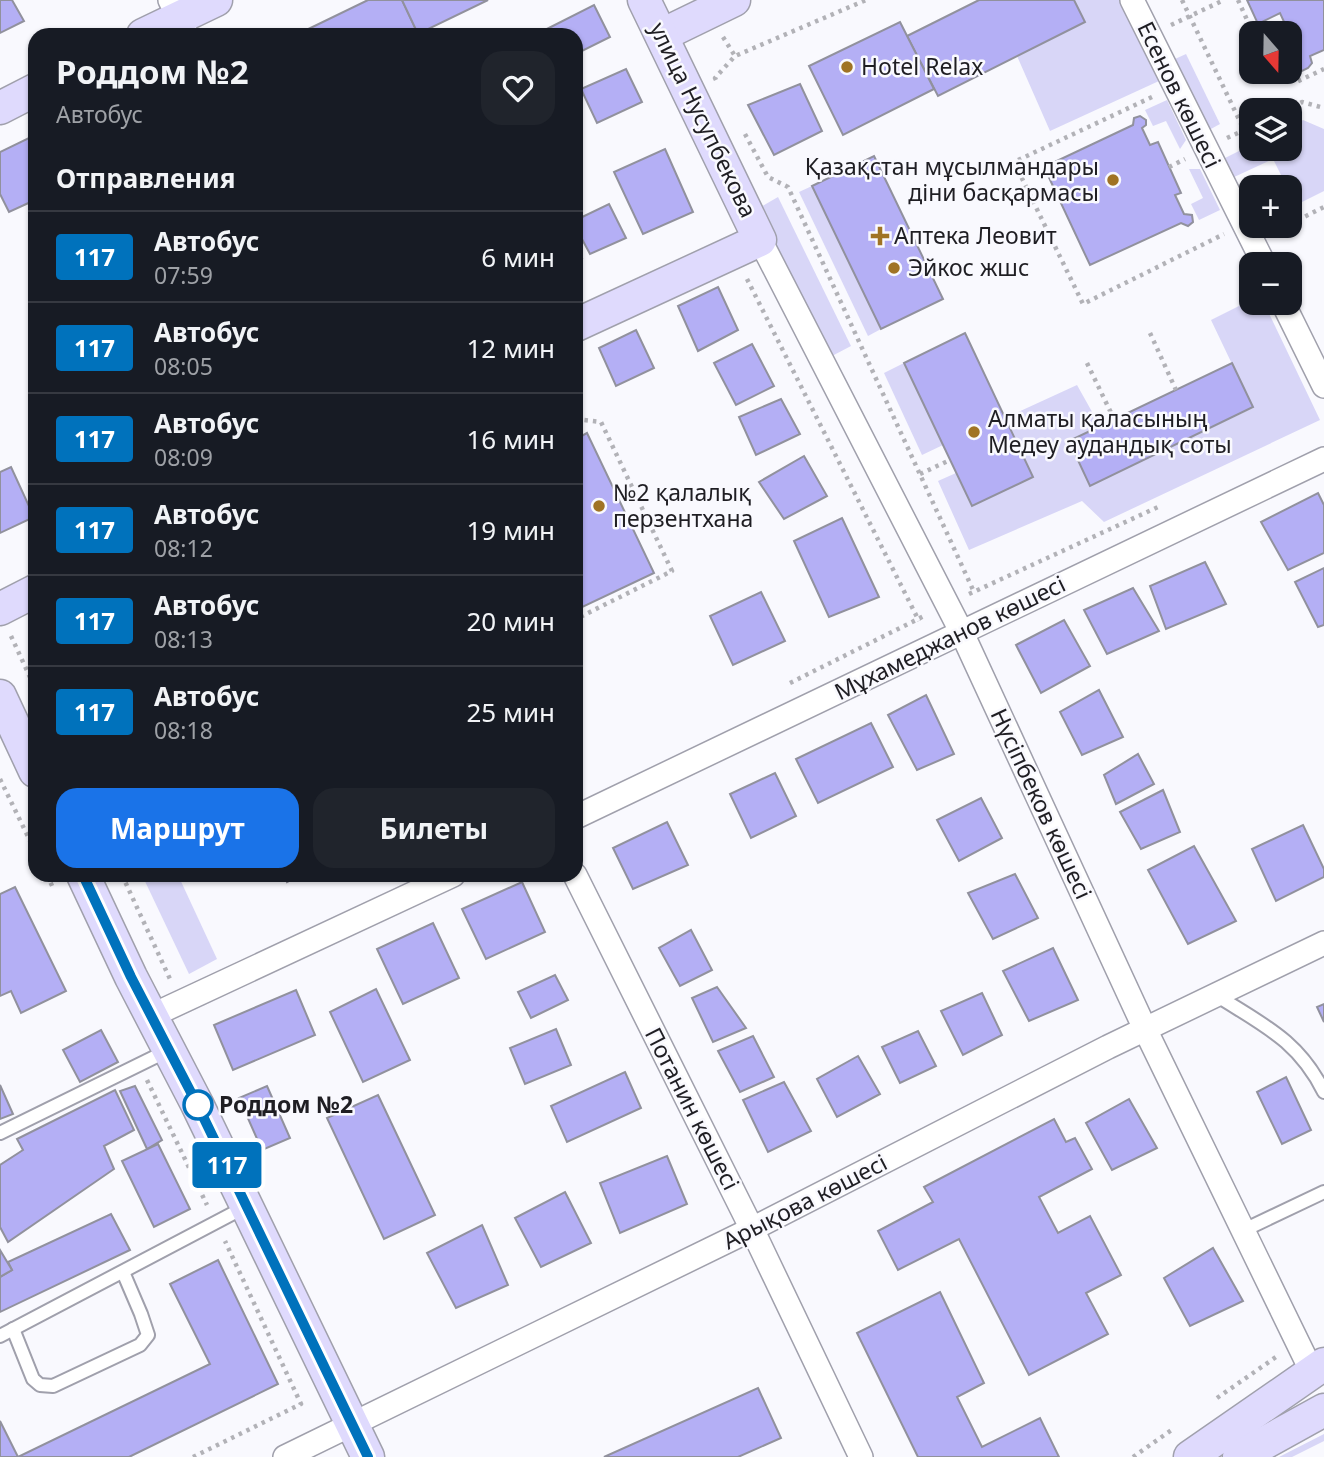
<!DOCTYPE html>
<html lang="ru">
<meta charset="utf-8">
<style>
body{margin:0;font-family:"Noto Sans",sans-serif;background:#20242c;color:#f1f3f6;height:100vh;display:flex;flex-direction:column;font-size:26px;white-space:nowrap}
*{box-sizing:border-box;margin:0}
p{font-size:23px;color:#9ea1a6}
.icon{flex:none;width:38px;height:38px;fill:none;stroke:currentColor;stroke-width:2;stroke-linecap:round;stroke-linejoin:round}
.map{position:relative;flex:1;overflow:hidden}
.side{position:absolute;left:28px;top:28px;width:555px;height:854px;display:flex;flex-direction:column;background:#171b24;border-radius:21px;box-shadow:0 2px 5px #0004}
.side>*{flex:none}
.badge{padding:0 14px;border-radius:5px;font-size:24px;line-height:46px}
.needle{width:46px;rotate:160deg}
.buttons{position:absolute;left:1239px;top:21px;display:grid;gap:14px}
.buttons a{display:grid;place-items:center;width:63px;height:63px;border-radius:14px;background:#171b24;box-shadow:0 2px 5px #0004;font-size:35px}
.map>.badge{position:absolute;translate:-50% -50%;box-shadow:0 0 0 4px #fff}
h2{padding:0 28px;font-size:26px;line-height:63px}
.round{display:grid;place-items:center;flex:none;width:74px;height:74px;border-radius:21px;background:#20242c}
.overview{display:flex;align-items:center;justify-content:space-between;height:119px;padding:0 28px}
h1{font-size:33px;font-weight:700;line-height:52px}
.cta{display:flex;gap:14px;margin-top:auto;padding:14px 28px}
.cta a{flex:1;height:80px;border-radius:21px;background:#1a73e8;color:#fff;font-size:28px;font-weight:700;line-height:80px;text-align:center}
.cta a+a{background:#20242c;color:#f1f3f6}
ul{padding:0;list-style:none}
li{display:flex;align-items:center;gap:21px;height:91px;padding:0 28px;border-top:2px solid #363941}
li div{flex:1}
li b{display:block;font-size:26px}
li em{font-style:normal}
li .badge{min-width:77px;font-weight:700;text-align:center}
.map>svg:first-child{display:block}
.green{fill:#d8d6f7}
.building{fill:#b4aff5;stroke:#91919d;stroke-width:2}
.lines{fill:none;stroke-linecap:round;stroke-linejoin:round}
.lane-casing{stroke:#a0a0ac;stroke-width:16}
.street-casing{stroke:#a0a0ac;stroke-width:26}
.secondary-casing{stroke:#a0a0ac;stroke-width:35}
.path{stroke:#b2b2b7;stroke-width:4.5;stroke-dasharray:3.5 5;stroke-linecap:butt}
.lane{stroke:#fff;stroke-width:12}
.street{stroke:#fff;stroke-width:23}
.secondary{stroke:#dfdafd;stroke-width:32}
.line-casing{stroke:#fff;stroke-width:16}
.line{stroke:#0072bc;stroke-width:10}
.poi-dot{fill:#a07324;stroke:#f9f9fe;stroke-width:2.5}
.stop-dot{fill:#fff;stroke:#0072bc;stroke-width:3.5}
.labels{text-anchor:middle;stroke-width:5;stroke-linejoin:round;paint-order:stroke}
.poi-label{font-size:23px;fill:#1f1e23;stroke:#f9f9fe;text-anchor:start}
.street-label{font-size:23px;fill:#1f1e23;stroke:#f9f9fe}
.stop-label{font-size:23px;font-weight:bold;fill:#1f1e23;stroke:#f9f9fe;text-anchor:start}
</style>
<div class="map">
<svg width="1324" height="1457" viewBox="0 0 1324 1457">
<rect width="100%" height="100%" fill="#f9f9fe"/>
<g class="green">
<polygon points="1074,0 1120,0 1159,81 1050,131 1017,56 1085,22"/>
<polygon points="1186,54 1220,124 1209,130 1175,59"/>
<polygon points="1167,100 1186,140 1180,149 1166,121 1153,126 1145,110"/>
<polygon points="1303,120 1324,129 1324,191 1296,205 1290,193 1290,187 1287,187 1273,159 1232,178 1223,159 1251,145 1251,149 1290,149 1290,127"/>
<polygon points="1189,169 1200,169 1220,210 1199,220 1191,204 1203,198"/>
<polygon points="812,186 881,329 868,336 799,192"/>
<polygon points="778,197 851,346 832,356 757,209"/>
<polygon points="1251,300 1251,303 1264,303 1320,420 1104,522 1082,501 969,550 938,481 956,473 972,506 1033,477 1005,418 1077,385 1100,426 1069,441 1090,485 1253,408 1211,320"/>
<polygon points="904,363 943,445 922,455 884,373"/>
<polygon points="142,875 178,875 217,959 189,974"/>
<polygon points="1324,1434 1324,1441 1292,1457 1279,1457"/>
</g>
<g class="building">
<polygon points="0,0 12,0 24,21 0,33"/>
<polygon points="368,0 402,0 418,34 296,35"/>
<polygon points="402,0 488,0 418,34"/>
<polygon points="979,0 1074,0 1085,22 938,96 907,36"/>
<polygon points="1247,0 1324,0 1324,50 1310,56 1312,63 1308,68 1302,71 1293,67 1292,57 1298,52 1280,13 1258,24"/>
<polygon points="594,5 610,37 576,54 576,35 535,35"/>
<polygon points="900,22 934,89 843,135 809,66"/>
<polygon points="626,69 642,102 597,123 581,89"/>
<polygon points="800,84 822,131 774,155 748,105"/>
<polygon points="1140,116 1146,120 1146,125 1142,128 1150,145 1158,142 1181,193 1175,195 1184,214 1192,215 1193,222 1188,226 1181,223 1090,265 1044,167 1133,125 1134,118"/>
<polygon points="33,136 35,200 9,212 0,194 0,152"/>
<polygon points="665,149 693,212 643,234 614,172"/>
<polygon points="874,156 943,299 881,329 812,186"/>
<polygon points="609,204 626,238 590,254 576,228 576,220"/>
<polygon points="576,246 582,258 576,261"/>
<polygon points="718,287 738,330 698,351 678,306"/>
<polygon points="636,330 654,368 616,386 599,348"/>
<polygon points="965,333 1033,477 972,506 904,363"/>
<polygon points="752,344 774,386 736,405 714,363"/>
<polygon points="1232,363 1253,407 1090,486 1069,441"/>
<polygon points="781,399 800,434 756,455 739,417"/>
<polygon points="587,433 654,573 576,610 576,439"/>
<polygon points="804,456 827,496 784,519 759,482"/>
<polygon points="11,467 34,517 0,533 0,472"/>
<polygon points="1318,493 1324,505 1324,553 1288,570 1261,522"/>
<polygon points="842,518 879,597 829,617 794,541"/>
<polygon points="1205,562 1226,604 1166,629 1150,586"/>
<polygon points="1324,568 1324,625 1318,627 1295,582"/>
<polygon points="1133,588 1159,631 1107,654 1084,610"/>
<polygon points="761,592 785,641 733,665 710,616"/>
<polygon points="1064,620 1090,666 1041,693 1016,645"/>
<polygon points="1099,690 1123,737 1082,755 1060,712"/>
<polygon points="926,695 954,754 917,770 888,715"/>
<polygon points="871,723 893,767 818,803 796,759"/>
<polygon points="1138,754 1154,784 1116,804 1104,775"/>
<polygon points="775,773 796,816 751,838 730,794"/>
<polygon points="1163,790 1180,832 1141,849 1120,812"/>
<polygon points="981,798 1002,838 959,861 937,820"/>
<polygon points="667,822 688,865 633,889 613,848"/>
<polygon points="1303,825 1324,869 1324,877 1276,901 1252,849"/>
<polygon points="1194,846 1236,921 1188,944 1148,870"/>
<polygon points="1015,874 1038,918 993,939 968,893"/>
<polygon points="284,875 300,875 287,882"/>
<polygon points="522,882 545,932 486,959 462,909"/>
<polygon points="15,887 66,991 21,1013 11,991 0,996 0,894"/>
<polygon points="433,923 459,978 403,1004 377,949"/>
<polygon points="691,930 712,970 680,986 659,948"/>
<polygon points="1053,948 1078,1000 1029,1021 1003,971"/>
<polygon points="555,975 568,1000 531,1018 518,992"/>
<polygon points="717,987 746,1028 713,1042 692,998"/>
<polygon points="376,989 410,1060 363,1082 330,1012"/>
<polygon points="296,990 315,1035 233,1070 214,1025"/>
<polygon points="982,993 1002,1035 963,1055 941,1011"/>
<polygon points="1324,1004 1324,1022 1317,1007"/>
<polygon points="556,1029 571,1065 525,1084 510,1048"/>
<polygon points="101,1030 118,1062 80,1082 63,1050"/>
<polygon points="918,1031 936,1066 900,1083 882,1047"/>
<polygon points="753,1036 774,1077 740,1092 718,1051"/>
<polygon points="858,1056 880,1094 837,1117 817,1079"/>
<polygon points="625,1072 641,1108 567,1142 551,1106"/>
<polygon points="1286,1077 1311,1130 1282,1144 1257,1092"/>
<polygon points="784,1082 811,1131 768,1152 743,1100"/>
<polygon points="0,1085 13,1114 0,1119"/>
<polygon points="135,1086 162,1140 147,1149 120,1091"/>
<polygon points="267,1086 290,1138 262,1150 239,1098"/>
<polygon points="115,1090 134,1130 104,1146 114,1169 8,1242 0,1227 0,1165 23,1150 17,1139"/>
<polygon points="378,1095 435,1215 384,1239 327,1118"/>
<polygon points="1129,1099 1157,1148 1112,1170 1086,1123"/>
<polygon points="1054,1119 1066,1142 1075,1138 1092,1169 1039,1197 1058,1233 1090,1216 1121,1275 1086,1293 1108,1334 1029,1375 959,1239 898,1270 878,1231 933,1202 924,1187"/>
<polygon points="158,1144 190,1209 154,1227 122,1161"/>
<polygon points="667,1156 687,1204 620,1233 600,1183"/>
<polygon points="565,1192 591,1243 541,1267 515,1218"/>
<polygon points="111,1214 130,1250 0,1312 0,1277 12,1270 8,1262"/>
<polygon points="482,1225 508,1285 456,1308 427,1253"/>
<polygon points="1213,1248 1243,1301 1190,1326 1164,1278"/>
<polygon points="0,1250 12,1270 0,1277"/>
<polygon points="218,1260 278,1384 129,1457 0,1457 0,1421 18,1457 210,1364 170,1284"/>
<polygon points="940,1292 984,1383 957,1397 982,1447 1040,1418 1059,1457 918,1457 857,1333"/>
<polygon points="758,1388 781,1438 738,1457 604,1457"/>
</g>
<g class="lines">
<g class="lane-casing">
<g id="lane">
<path d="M1216 995C1263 1025 1298 1040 1324 1092"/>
<polyline points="0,1133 169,1050"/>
<polyline points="1242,1231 1324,1192"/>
<polyline points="13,1329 33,1379 40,1385 53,1386 140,1345 148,1335 141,1314 123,1272"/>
<polyline points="0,1336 247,1206"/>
</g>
</g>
<g class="street-casing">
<g id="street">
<polyline points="170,0 187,35"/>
<polyline points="1132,0 1264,264"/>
<polyline points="760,240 962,633 1145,1029 1312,1372"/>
<polyline points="1283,303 1324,386"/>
<polyline points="576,817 1324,459"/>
<polyline points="575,875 752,1229 861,1457"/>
<polyline points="151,1016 453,875"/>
<polyline points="285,1457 752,1229 1108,1047 1324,943"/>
</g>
</g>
<g class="secondary-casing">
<g id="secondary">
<polyline points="143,35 216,0"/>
<polyline points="662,35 734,0"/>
<polyline points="0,108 35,90"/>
<polyline points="576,325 760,240 644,0"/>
<polyline points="0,609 35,591"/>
<polyline points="0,696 35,771"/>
<polyline points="83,875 131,977 197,1104 368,1457"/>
<polyline points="1190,1457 1324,1364"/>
<polyline points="1239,1457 1324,1410"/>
</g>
</g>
<g class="path">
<polyline points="1182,0 1244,130"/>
<polyline points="1238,0 1253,33"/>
<polyline points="1171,25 1224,0"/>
<polyline points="723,37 735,56"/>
<polyline points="1288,72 1294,83 1324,69"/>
<polyline points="716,80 715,78 735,56 866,0"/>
<polyline points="1152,97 1014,162 1083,304 1224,234"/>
<polyline points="1285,110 1302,102 1324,108"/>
<polyline points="745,134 768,177 788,187 974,592"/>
<polyline points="1227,138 1251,127"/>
<polyline points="1169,167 1185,159"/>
<polyline points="1290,224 1324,207"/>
<polyline points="1273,232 1285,226"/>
<polyline points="747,279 919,621"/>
<polyline points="1150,333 1176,390"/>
<polyline points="1087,363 1114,419"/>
<polyline points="576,419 601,422 672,571 576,619"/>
<polyline points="920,474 950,460"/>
<polyline points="969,594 1158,507"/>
<polyline points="11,636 35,688"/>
<polyline points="790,683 926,615"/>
<polyline points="0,779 35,851"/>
<polyline points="47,875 54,890"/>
<polyline points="122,875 170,979"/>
<polyline points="147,1080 207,1205"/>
<polyline points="1217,1398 1276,1357"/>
<polyline points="193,1457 301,1404 225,1241"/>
<polyline points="1133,1457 1173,1429"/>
</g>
<use href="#lane" class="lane"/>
<use href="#street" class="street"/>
<use href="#secondary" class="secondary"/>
</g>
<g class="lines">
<g class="line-casing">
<polyline id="line" points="83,875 131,977 197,1104 368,1457"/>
</g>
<use href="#line" class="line"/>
</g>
<g class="poi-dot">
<circle cx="847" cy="67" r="7"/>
<circle cx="1113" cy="180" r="7"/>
<path d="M876.5 225.5h7v7h7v7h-7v7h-7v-7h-7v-7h7z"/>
<circle cx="894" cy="268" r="7"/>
<circle cx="974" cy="432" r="7"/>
<circle cx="599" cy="506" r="7"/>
</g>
<circle class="stop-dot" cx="198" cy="1105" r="14"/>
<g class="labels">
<g class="poi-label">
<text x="861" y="75">Hotel Relax</text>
<text x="1099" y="175" text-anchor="end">Қазақстан мұсылмандары<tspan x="1099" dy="26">діни басқармасы</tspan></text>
<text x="894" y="244">Аптека Леовит</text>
<text x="908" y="276">Эйкос жшс</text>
<text x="988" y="427">Алматы қаласының<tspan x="988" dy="26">Медеу аудандық соты</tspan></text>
<text x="613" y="501">№2 қалалық<tspan x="613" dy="26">перзентхана</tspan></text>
</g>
<g class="street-label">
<text transform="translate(1179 95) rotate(64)" y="8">Есенов көшесі</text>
<text transform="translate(703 120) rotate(64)" y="8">улица Нусупбекова</text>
<text transform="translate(950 638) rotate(-26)" y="8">Мұхамеджанов көшесі</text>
<text transform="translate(1041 804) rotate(65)" y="8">Нүсіпбеков көшесі</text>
<text transform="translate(692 1109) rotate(63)" y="8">Потанин көшесі</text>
<text transform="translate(805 1202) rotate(-27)" y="8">Арықова көшесі</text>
</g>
<g class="stop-label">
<text x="219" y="1113">Роддом №2</text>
</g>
</g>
</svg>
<div class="buttons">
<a><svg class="needle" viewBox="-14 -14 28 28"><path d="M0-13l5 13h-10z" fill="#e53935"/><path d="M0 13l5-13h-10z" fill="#9ea1a6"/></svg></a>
<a><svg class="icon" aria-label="layers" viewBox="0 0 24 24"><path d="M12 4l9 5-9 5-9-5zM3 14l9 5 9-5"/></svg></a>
<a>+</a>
<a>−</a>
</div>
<b class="badge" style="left:227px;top:1165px;background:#0072bc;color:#fff">117</b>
<section class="side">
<div class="overview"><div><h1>Роддом №2</h1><p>Автобус</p></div><a class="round"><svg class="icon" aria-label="heart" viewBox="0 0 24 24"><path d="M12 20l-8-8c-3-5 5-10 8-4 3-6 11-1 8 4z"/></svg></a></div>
<h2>Отправления</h2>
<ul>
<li><span class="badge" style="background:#0072bc;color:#fff">117</span><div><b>Автобус</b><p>07:59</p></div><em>6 мин</em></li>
<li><span class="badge" style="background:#0072bc;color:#fff">117</span><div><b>Автобус</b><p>08:05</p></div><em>12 мин</em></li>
<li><span class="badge" style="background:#0072bc;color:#fff">117</span><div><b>Автобус</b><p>08:09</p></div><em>16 мин</em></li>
<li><span class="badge" style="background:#0072bc;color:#fff">117</span><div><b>Автобус</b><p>08:12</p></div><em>19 мин</em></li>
<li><span class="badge" style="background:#0072bc;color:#fff">117</span><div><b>Автобус</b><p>08:13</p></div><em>20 мин</em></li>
<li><span class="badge" style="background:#0072bc;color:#fff">117</span><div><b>Автобус</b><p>08:18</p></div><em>25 мин</em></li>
</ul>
<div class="cta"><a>Маршрут</a><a>Билеты</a></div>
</section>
</div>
